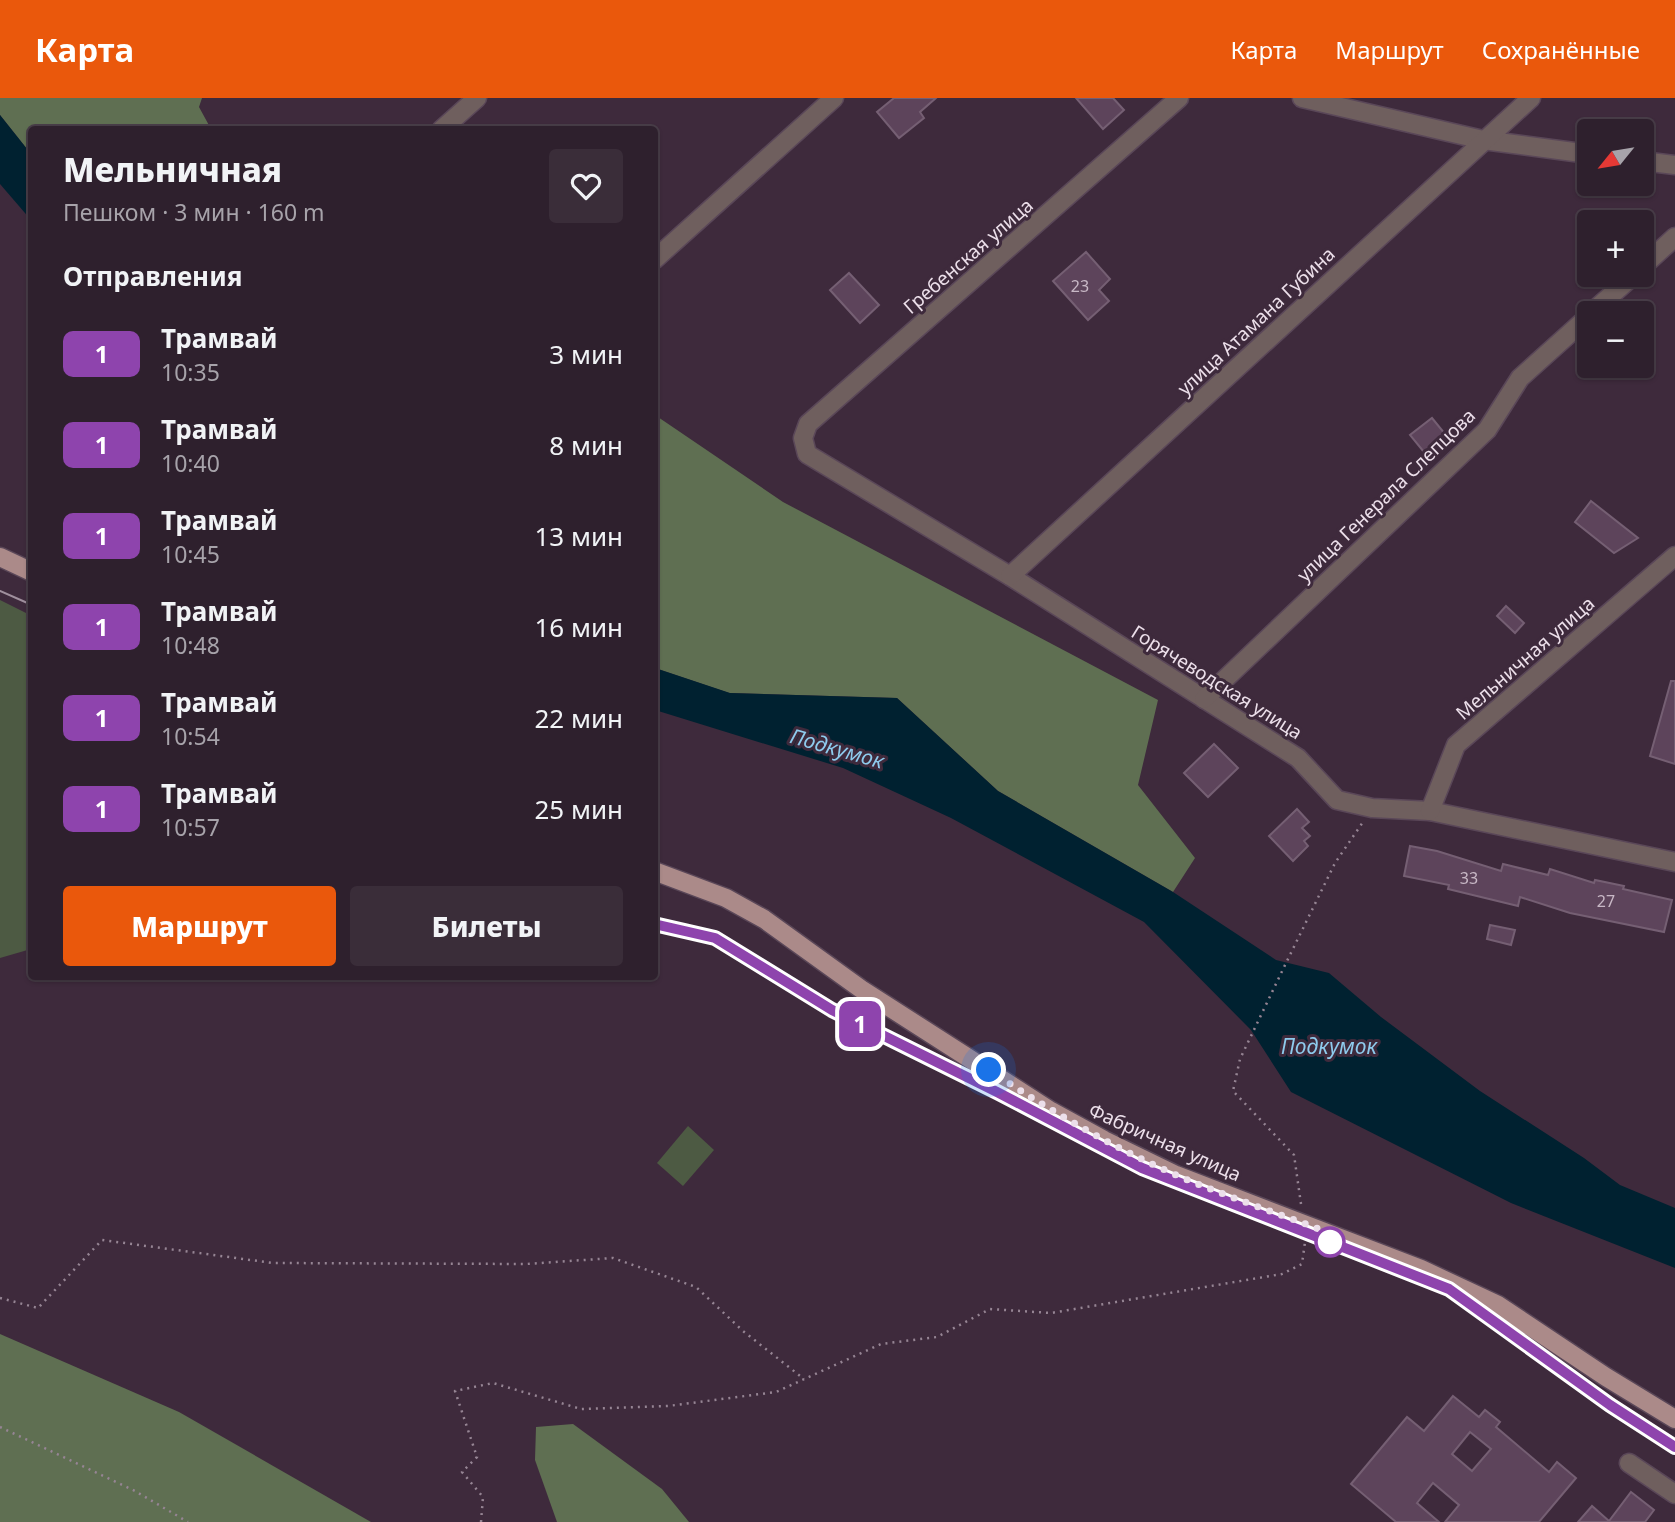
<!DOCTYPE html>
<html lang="ru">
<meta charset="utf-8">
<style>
body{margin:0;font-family:"Noto Sans",sans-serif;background:#3a2d39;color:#f1f3f6;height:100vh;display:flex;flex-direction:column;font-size:26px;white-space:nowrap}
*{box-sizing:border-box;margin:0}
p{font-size:23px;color:#a7a3aa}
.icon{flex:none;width:38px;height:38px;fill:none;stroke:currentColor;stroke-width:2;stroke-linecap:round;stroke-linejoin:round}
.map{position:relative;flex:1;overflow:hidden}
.sheet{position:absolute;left:28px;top:28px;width:630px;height:854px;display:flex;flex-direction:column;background:#2e202d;border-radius:7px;box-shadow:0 2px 5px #0004,0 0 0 2px #493e49}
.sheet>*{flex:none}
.badge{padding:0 14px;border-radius:10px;font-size:24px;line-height:46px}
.needle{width:46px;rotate:240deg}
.tools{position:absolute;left:1577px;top:21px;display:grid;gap:14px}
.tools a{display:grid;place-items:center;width:77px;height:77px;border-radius:7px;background:#2e202d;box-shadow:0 2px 5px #0004,0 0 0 2px #493e49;font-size:35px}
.you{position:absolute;width:35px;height:35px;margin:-18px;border:5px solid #fff;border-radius:50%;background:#1a73e8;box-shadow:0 0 0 10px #1a73e833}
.map>.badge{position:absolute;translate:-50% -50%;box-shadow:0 0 0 4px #fff}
h2{padding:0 35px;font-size:26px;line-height:63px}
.round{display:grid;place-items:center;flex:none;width:74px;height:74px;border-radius:7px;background:#3a2d39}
.summary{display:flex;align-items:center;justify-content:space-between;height:119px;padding:0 35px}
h1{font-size:33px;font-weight:800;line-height:52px}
.primary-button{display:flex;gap:14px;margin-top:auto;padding:14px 35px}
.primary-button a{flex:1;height:80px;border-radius:7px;background:#ea580c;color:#fff;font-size:28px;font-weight:800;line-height:80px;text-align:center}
.primary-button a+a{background:#3a2d39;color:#f1f3f6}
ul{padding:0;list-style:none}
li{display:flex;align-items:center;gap:21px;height:91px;padding:0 35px}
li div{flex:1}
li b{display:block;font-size:26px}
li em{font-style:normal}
li .badge{min-width:77px;font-weight:700;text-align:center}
header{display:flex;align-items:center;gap:42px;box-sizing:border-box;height:98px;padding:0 35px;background:#ea580c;color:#fff}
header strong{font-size:33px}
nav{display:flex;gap:38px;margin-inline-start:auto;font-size:24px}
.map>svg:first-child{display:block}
.green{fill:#4d5a43}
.forest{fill:#5f6f52}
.water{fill:#002130}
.building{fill:#5d445b;stroke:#755f73;stroke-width:2;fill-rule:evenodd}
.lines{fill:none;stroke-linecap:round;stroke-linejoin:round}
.minor-casing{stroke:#5a4758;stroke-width:21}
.major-casing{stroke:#5a4758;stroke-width:21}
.path{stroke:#968594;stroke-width:2.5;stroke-dasharray:2 5;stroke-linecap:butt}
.minor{stroke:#6f5f5e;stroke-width:18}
.major{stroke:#ab8a89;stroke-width:18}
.tram{stroke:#a0909e;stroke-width:2}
.line-casing{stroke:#fff;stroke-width:16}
.line{stroke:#8e44ad;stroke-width:10}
.walk{stroke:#ecdfea;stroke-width:7;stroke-dasharray:0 12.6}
.stop-dot{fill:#fff;stroke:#8e44ad;stroke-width:3.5}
.labels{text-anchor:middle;stroke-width:6;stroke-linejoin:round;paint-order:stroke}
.number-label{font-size:16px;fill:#c8b8c6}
.street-label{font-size:19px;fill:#ecdfea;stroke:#3e2a3c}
.water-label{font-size:21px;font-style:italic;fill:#8ecbed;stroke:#3e2a3c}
</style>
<header>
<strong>Карта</strong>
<nav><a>Карта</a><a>Маршрут</a><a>Сохранённые</a></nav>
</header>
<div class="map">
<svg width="1675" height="1424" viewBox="0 0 1675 1424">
<rect width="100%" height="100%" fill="#3e2a3c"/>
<g class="green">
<polygon points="0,502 32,518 31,851 0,860"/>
<polygon points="688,1028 714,1052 683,1088 657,1065"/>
</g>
<g class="forest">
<polygon points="0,0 202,0 199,9 211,31 32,32 31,56 0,17"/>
<polygon points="655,317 783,404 1158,602 1138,687 1195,760 1173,794 998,693 897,600 729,595 655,570"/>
<polygon points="0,1236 179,1314 371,1424 0,1424"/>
<polygon points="573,1326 662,1391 689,1424 557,1424 535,1362 536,1329"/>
</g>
<g class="water">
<polygon points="0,17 31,56 31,122 0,86"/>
<polygon points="655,570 730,595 897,600 998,693 1173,794 1276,862 1329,875 1381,919 1480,993 1584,1060 1620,1087 1675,1110 1675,1170 1511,1105 1291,994 1251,932 1144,824 951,720 843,670 655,612"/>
</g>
<g class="building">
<polygon points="894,0 936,0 920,14 924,20 899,40 877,14"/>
<polygon points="1076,0 1113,0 1124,12 1103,31"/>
<polygon points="1086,154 1110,181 1099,192 1109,203 1088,222 1053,183"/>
<polygon points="849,175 879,207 860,225 830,192"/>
<polygon points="1432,320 1450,342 1428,359 1410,337"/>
<polygon points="1591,403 1638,440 1614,455 1575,424"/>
<polygon points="1506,508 1524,525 1515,535 1497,518"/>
<polygon points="1671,583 1675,583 1675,666 1650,658"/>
<polygon points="1214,646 1238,670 1208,699 1184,675"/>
<polygon points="1297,711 1309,724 1302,730 1310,738 1304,743 1308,748 1293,763 1269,738"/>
<polygon points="1410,748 1437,753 1501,773 1503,766 1548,777 1550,771 1594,785 1595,782 1624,788 1623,791 1672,802 1664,834 1570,815 1520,799 1518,808 1448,791 1449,787 1404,778"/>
<polygon points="1490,827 1515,832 1511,847 1487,841"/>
<path d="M1453 1298 1479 1319 1485 1312 1500 1324 1496 1329 1549 1374 1557 1364 1576 1380 1539 1424H1445L1459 1407 1433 1385 1417 1405 1439 1424H1396L1351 1386 1407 1319 1424 1333ZM1470 1334 1491 1351 1472 1373 1452 1356Z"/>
<polygon points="1631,1394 1654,1412 1645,1424 1578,1424 1592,1408 1609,1423"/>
</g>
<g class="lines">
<g class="minor-casing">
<g id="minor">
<polyline points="1179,0 808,326 803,340 807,356 1010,478 1298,660 1337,702 1372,710 1430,713 1675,764"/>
<polyline points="1302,0 1483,42 1589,56"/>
<polyline points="441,32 477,0"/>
<polyline points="1642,63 1675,67"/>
<polyline points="654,162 834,0"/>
<polyline points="1642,169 1675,139"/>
<polyline points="1591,215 1634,177"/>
<polyline points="1010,478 1531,0"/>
<polyline points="1204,601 1487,332 1520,280 1589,218"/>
<polyline points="1430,713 1456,647 1675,458"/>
<polyline points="1629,1365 1675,1396"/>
</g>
</g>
<g class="major-casing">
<g id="major">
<polyline points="0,459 32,474"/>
<polyline points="654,773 726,800 764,821 861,891 1051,1013 1104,1042 1176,1077 1421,1171 1498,1207 1606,1279 1675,1321"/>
</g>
</g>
<g class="path">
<polyline points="1301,1106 1294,1057 1233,993 1240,961 1286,865 1335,765 1363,724"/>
<polyline points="0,1200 38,1210 102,1142 273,1165 526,1166 613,1160 696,1189 743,1233 804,1281"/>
<polyline points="0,1329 135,1393 188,1424"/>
<polyline points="481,1424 483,1399 462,1374 477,1359 455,1293 493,1285 581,1311 668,1308 776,1294 881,1246 937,1239 990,1211 1051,1215 1282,1176 1302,1166 1305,1144"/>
</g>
<use href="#minor" class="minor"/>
<use href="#major" class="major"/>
<g class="tram">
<polyline points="0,493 32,507"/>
<polyline points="654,826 715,840 832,912 886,940 997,994 1142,1070 1449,1191 1610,1307 1675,1349"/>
</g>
</g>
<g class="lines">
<g class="line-casing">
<polyline id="line" points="654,826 715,840 832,912 997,994 1142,1070 1449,1191 1610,1307 1675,1349"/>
</g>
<use href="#line" class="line"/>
<path class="walk" d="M989 972C1049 1012 1110 1048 1176 1077 1225 1098 1277 1115 1327 1134L1330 1144"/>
</g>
<circle class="stop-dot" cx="1330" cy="1144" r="14"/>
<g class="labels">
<g class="number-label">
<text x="1080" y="194">23</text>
<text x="1469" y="786">33</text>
<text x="1606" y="809">27</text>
</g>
<g class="street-label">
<text transform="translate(968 158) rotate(-41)" y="7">Гребенская улица</text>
<text transform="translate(1256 223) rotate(-43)" y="7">улица Атамана Губина</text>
<text transform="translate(1386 397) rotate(-44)" y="7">улица Генерала Слепцова</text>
<text transform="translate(1525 560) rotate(-41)" y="7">Мельничная улица</text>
<text transform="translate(1217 584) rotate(32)" y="7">Горячеводская улица</text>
<text transform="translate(1165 1044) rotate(24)" y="7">Фабричная улица</text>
</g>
<g class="water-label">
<text transform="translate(837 651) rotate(16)" y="7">Подкумок</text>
<text x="1329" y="956">Подкумок</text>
</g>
</g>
</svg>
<div class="tools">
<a><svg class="needle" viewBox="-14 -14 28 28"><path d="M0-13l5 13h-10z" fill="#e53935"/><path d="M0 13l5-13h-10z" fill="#a7a3aa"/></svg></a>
<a>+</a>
<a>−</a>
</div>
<div class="you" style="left:989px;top:972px"></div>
<b class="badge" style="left:860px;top:926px;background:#8e44ad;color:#fff">1</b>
<section class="sheet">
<div class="summary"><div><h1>Мельничная</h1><p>Пешком · 3 мин · 160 m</p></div><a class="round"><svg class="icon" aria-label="heart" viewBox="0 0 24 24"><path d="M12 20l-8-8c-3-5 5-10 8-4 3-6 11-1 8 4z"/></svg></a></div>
<h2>Отправления</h2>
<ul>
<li><span class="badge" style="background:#8e44ad;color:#fff">1</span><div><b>Трамвай</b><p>10:35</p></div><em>3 мин</em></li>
<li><span class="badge" style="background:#8e44ad;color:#fff">1</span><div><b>Трамвай</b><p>10:40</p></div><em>8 мин</em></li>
<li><span class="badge" style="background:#8e44ad;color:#fff">1</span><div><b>Трамвай</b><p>10:45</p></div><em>13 мин</em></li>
<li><span class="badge" style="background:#8e44ad;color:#fff">1</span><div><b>Трамвай</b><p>10:48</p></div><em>16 мин</em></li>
<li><span class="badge" style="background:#8e44ad;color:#fff">1</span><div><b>Трамвай</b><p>10:54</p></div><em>22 мин</em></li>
<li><span class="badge" style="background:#8e44ad;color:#fff">1</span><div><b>Трамвай</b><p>10:57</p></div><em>25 мин</em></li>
</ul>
<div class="primary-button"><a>Маршрут</a><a>Билеты</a></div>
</section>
</div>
